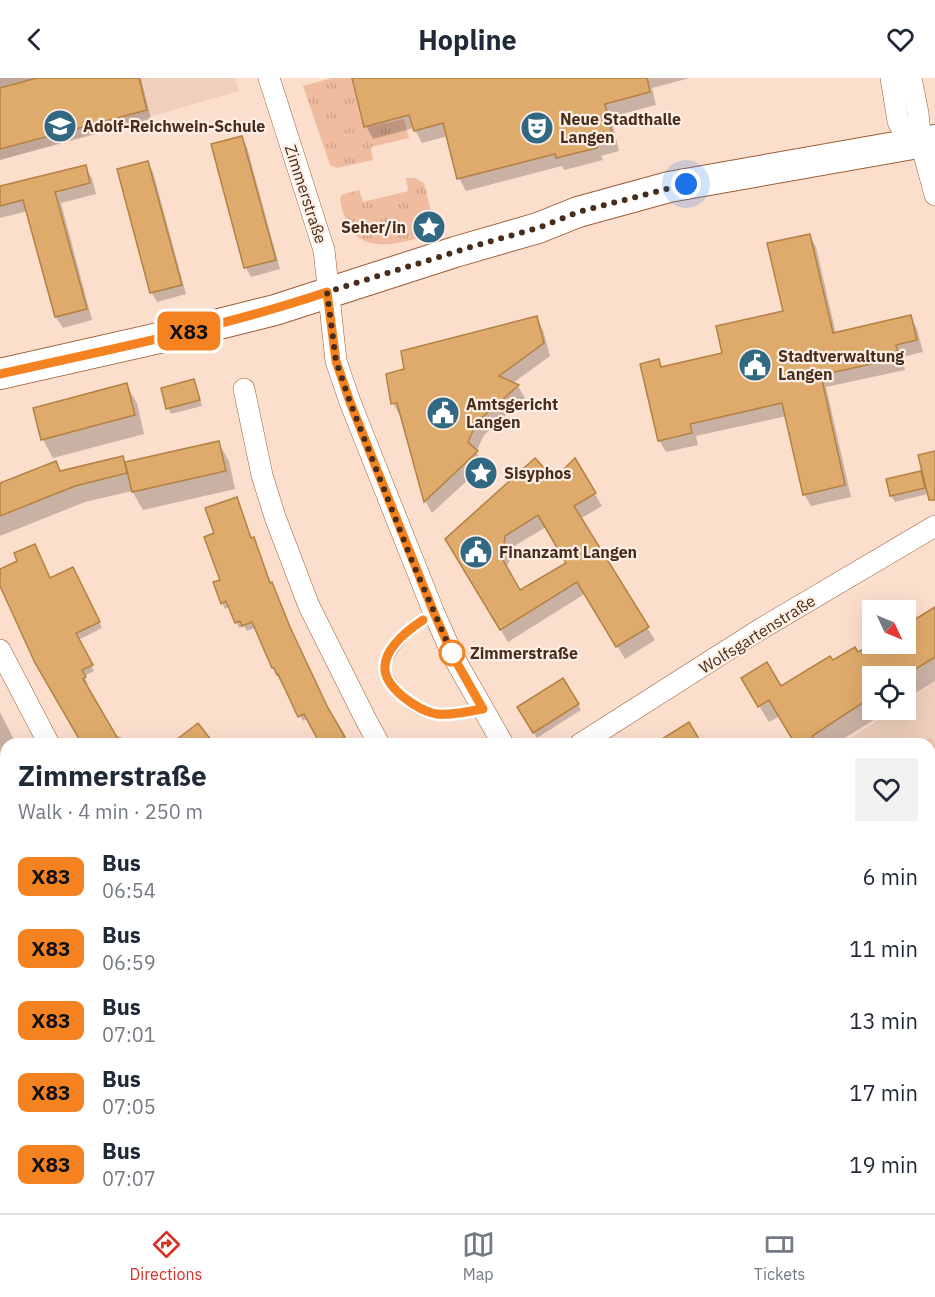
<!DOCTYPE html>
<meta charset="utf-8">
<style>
body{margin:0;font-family:"IBM Plex Sans",sans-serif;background:#f2f2f3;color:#1f2937;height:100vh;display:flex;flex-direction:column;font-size:22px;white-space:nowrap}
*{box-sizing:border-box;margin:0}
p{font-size:20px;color:#747a83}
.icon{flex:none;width:33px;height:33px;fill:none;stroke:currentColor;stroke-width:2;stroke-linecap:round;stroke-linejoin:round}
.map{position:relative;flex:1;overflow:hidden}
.side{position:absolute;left:0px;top:660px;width:936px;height:476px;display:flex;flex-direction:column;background:#fff;border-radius:18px 18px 0 0;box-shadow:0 6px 24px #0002}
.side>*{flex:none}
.badge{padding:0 12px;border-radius:9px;font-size:21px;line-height:39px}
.needle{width:39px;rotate:134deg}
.fabs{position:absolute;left:862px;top:522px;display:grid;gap:12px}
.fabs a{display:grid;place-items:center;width:54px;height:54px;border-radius:0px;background:#fff;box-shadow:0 6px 24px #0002;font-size:30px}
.you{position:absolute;width:30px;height:30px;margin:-15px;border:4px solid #fff;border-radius:50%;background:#1a73e8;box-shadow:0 0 0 9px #1a73e833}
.map>.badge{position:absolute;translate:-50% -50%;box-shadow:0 0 0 3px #fff}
.round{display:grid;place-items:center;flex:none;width:63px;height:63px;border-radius:0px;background:#f2f2f3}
.headline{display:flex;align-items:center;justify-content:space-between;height:102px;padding:0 18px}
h1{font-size:28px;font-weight:800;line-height:45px}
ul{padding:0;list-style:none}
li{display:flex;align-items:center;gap:18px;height:72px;padding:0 18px}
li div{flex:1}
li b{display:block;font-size:22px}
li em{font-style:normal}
li .badge{min-width:66px;font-weight:700;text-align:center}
header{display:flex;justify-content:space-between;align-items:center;height:78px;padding:0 18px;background:#fff;font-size:27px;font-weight:800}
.tabs{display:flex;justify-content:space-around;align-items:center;height:84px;border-top:2px solid #e0e1e3;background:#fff;font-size:16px;color:#747a83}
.tabs a{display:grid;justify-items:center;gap:3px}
.tabs .active{color:#d93025}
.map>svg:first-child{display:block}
.built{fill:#f0d0bd}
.grass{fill:url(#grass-tufts)}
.park{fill:url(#park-dots)}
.shadow{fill:#0003;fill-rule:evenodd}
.building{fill:#dfab6c;stroke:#b38243;stroke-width:1.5;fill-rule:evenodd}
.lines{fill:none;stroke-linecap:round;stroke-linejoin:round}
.lane-casing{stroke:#9c5c34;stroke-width:12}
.street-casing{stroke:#9c5c34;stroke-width:22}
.secondary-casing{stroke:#9c5c34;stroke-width:32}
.lane{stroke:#fff;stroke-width:10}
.street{stroke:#fff;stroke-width:21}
.secondary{stroke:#fff;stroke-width:30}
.line-casing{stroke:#fff;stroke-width:14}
.line{stroke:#f58220;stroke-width:9}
.walk{stroke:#492d1c;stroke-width:6;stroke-dasharray:0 10.8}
.stop-dot{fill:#fff;stroke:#f58220;stroke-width:3}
.labels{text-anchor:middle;stroke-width:4.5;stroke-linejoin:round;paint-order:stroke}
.poi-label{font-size:16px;font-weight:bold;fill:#492d1c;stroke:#feefe6;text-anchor:start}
.street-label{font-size:16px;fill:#492d1c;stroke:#feefe6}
.stop-label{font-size:16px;font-weight:bold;fill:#492d1c;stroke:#feefe6;text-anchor:start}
</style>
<header><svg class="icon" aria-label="back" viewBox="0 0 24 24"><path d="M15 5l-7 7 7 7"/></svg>Hopline<svg class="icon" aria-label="heart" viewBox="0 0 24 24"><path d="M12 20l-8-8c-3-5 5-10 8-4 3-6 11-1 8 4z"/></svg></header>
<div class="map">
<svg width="935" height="1135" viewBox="0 0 935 1135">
<defs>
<pattern id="grass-tufts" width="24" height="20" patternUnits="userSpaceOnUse" patternTransform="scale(1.5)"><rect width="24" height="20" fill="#efbca0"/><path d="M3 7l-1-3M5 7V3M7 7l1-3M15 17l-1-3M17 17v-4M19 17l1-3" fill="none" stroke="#cea289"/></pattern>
<pattern id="park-dots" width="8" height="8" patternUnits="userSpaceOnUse" patternTransform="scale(1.5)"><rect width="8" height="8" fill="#efbca0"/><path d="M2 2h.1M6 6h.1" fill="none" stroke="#cea289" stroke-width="1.8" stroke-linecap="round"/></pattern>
</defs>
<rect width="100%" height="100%" fill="#fcdecd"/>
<g class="built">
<polygon points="0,0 235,0 239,13 0,82"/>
<polygon points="935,603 935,669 929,660 920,666 841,666 893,632 906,632 906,623"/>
<polygon points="930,1017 935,1018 935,1135 864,1135 860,1130 930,1130"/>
</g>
<g class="grass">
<polygon points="332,0 352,0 372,48 404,41 409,60 371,69 373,82 337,90 330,87 303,8"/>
<path d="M406 100H415L424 105 435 149 434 155C406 164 362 180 347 144 343 135 339 125 341 117L359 112 363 124 408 113Z"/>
</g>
<polygon class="park" points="930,660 935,669 935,893 930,896 930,666 920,666"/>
<g class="shadow">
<polygon points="0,0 141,0 151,41 0,82"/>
<polygon points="362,0 690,0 652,10 656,27 611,39 619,73 601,78 603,82 564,92 562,88 466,113 459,100 448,58 422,65 414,50 373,61 366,48"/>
<polygon points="242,59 247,69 280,191 251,199 246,190 213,67"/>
<polygon points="148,84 153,94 186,216 157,224 152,215"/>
<polygon points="85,89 92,100 96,116 61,125 92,242 63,250 56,239 28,133 0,140 0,110"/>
<polygon points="809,157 816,169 836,256 911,239 917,251 923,274 902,279 905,292 826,309 851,419 811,428 804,416 787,338 696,358 698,367 666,374 659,362 658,283 663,290 724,276 784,234"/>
<polygon points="536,240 543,252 550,278 513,305 518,308 525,320 484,357 476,374 484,387 432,435 425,423 402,338 400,338 393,325 406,292"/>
<polygon points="194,303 202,328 171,336 168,330"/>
<polygon points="126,307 137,325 144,356 53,380 43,362"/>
<polygon points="218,364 229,383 235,411 143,432 132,413 85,424 0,458 0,407 55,385 61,394 122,380 126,385"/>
<polygon points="935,375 935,409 928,416 895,424 891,418 921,395 924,401"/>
<path d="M575 383 602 428 580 441 655 562 625 581 586 515 508 564 447 462 554 403ZM546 449 568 485 520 514 506 489 511 481V470Z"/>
<polygon points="251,461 256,466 271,506 292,556 346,666 322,666 308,640 303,643 300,638 273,590 256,549 247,553 244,548 239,550 230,528 225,531 222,525 222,502"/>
<polygon points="0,493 50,501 76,497 102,550 78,562 94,593 84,598 88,606 85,608 116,660 120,658 125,666 84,666 0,504"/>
<polygon points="935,530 935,603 906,621 906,598 873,598 873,632 890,632 835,666 797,666 780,638 769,644 752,617 781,610 833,585 858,576 875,566 906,566 906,549"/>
<polygon points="563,602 581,632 537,660 519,630"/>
<polygon points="0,634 16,666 6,666 6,798 0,803"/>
<polygon points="6,961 6,978 0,969 0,965"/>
<polygon points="930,1023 935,1030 935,1116 930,1119"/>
<polygon points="0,1053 6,1062 6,1108 0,1112"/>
<polygon points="30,1130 59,1130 63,1135 27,1135 26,1132"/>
<polygon points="108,1130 150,1130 142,1135 112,1135"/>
<polygon points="314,1130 369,1130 372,1135 318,1135"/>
<polygon points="450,1130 497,1130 488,1135 448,1135 452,1132"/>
<polygon points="702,1130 745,1130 749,1135 693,1135"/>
<polygon points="800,1130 914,1130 905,1135 804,1135"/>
</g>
<g class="building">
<polygon points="37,0 139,0 147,32 0,71 0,10"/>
<polygon points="352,0 647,0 650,14 605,26 613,60 595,65 597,70 556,80 555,76 457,101 443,45 414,53 409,37 364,49"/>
<polygon points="242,58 276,182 244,190 211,66"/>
<polygon points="148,83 182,207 150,215 117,91"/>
<polygon points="86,87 90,105 55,114 87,231 55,239 23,122 0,128 0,108"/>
<polygon points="810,156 833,255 911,237 917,262 896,267 899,280 821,297 845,407 803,417 782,325 690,346 692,355 658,363 640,286 659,281 661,289 722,275 716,248 783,233 767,165"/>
<polygon points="537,238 544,265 499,298 519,307 477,344 468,364 478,373 424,424 397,325 391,326 386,296 404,291 401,273"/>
<polygon points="194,301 200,322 166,331 161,310"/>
<polygon points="127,305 135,337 41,362 33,330"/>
<polygon points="219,363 226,393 132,414 125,384"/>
<polygon points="935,373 935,422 929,422 918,377"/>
<polygon points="123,378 127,395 75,408 0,438 0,405 56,383 60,393"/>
<path d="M535 380 554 401 575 380 596 415 574 428 649 549 616 569 577 504 500 552 445 461ZM538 437 566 485 520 512 499 475 504 468 505 458Z"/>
<polygon points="921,393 925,410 890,418 886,401"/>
<polygon points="237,419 251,460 254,459 270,505 272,504 290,549 328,630 345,659 332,666 320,666 304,636 298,639 278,596 277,597 274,590 272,590 252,544 242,548 240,543 235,545 226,523 221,526 213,504 220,502 204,459 214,455 205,430"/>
<polygon points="35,466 50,500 73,489 100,544 76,555 93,587 82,592 86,599 83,601 121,666 82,666 35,585 0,508 0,491 17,483 14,475"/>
<polygon points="935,529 935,579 904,598 873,598 873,618 812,658 817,666 795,666 769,622 758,629 741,600 767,584 781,608 830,578 833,582 855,569 858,574 872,566 906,566 906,547"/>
<polygon points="563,600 579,626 533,655 517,629"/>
<polygon points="689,644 702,666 654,666"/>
<polygon points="198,645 214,666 171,666"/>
</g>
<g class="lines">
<g class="lane-casing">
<g id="lane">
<path d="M434 535C412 549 391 564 384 590 392 612 412 632 435 636 450 639 468 633 483 631"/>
<polyline points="930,1007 935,1010"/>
</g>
</g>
<g class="street-casing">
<g id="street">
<polyline points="269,0 324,172 336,283 350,324 434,535 453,578 503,666"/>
<polyline points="891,0 898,43 910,67"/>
<polyline points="911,0 918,35 921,65 935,117"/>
<polyline points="244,311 262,397 275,439 309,528 365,640 379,666"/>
<polyline points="0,572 49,666"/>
<polyline points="580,666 759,552 935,448"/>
<polyline points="0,1002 6,1011"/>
<polyline points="84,1130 88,1135"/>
<polyline points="401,1130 405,1135"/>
<polyline points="784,1130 788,1135"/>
<polyline points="0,1133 6,1129"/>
<polyline points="546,1135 554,1130"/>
</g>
</g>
<g class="secondary-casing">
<polyline id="secondary" points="0,296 203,250 275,232 455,174 538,150 578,134 669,109 935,62"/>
</g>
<use href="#lane" class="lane"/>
<use href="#street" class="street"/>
<use href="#secondary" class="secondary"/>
</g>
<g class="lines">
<g class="line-casing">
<path id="line" d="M0 296C110 271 220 250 327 214L336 283 350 324 434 535 453 578 483 631C469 633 451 638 437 636 418 633 383 609 385 588 386 569 408 552 423 542"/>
</g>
<use href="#line" class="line"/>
<polyline class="walk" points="452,575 453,578 412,483 350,324 336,283 327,214 474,168 538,150 578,134 686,106"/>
</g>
<defs>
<g id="school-disc" transform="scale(1.725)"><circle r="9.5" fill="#316983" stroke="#feefe6"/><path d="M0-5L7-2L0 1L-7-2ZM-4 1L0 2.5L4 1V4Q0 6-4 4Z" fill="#fff"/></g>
<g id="theatre-disc" transform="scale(1.725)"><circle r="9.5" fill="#316983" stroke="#feefe6"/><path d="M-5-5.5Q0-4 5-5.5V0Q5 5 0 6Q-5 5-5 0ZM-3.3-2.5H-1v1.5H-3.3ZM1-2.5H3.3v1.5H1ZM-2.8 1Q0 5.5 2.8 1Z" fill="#fff"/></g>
<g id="sight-disc" transform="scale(1.725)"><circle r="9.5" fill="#316983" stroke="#feefe6"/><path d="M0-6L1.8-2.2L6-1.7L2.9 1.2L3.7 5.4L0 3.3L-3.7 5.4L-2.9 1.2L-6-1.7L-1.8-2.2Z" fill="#fff"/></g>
<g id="civic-disc" transform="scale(1.725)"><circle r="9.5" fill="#316983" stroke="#feefe6"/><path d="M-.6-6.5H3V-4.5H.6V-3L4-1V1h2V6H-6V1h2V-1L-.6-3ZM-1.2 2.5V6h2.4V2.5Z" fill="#fff"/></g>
</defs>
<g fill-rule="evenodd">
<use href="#school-disc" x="60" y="48"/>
<use href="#theatre-disc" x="537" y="50"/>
<use href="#sight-disc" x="429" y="149"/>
<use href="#civic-disc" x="755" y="287"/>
<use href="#civic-disc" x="443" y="335"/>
<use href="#sight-disc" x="481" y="395"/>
<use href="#civic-disc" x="476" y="474"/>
</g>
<circle class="stop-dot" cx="452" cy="575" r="12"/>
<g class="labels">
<g class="poi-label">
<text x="560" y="47">Neue Stadthalle<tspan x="560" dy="18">Langen</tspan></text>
<text x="83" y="54">Adolf-Reichwein-Schule</text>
<text x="406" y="155" text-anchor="end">Seher/in</text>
<text x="778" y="284">Stadtverwaltung<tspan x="778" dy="18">Langen</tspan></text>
<text x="466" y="332">Amtsgericht<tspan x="466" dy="18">Langen</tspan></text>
<text x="504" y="401">Sisyphos</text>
<text x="499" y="480">Finanzamt Langen</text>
</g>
<g class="street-label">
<text transform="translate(306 116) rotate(72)" y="6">Zimmerstraße</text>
<text transform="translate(757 556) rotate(-32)" y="6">Wolfsgartenstraße</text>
</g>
<g class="stop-label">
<text x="470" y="581">Zimmerstraße</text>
</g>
</g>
</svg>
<div class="fabs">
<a><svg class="needle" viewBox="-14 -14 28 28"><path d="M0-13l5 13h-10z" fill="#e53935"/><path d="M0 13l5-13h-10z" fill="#747a83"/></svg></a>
<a><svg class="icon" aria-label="locate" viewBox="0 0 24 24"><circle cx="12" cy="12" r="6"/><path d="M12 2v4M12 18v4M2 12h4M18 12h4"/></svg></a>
</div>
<div class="you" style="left:686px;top:106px"></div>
<b class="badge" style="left:189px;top:253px;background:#f58220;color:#111">X83</b>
<section class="side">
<div class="headline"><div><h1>Zimmerstraße</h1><p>Walk · 4 min · 250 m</p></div><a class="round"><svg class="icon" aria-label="heart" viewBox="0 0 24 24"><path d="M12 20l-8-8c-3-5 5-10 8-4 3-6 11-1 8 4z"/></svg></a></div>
<ul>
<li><span class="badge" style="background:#f58220;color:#111">X83</span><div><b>Bus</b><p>06:54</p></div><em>6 min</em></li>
<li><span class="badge" style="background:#f58220;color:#111">X83</span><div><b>Bus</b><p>06:59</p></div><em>11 min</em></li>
<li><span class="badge" style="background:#f58220;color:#111">X83</span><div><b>Bus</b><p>07:01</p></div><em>13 min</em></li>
<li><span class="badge" style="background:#f58220;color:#111">X83</span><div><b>Bus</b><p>07:05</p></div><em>17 min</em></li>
<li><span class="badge" style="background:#f58220;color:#111">X83</span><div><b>Bus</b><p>07:07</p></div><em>19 min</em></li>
</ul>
</section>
</div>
<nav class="tabs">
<a class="active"><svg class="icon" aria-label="directions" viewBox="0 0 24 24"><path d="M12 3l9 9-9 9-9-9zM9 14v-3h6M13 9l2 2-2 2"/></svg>Directions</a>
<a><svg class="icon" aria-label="map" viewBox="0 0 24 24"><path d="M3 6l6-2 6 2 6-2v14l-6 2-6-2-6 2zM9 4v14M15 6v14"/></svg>Map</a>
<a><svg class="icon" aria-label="tickets" viewBox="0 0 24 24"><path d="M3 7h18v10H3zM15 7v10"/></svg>Tickets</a>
</nav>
